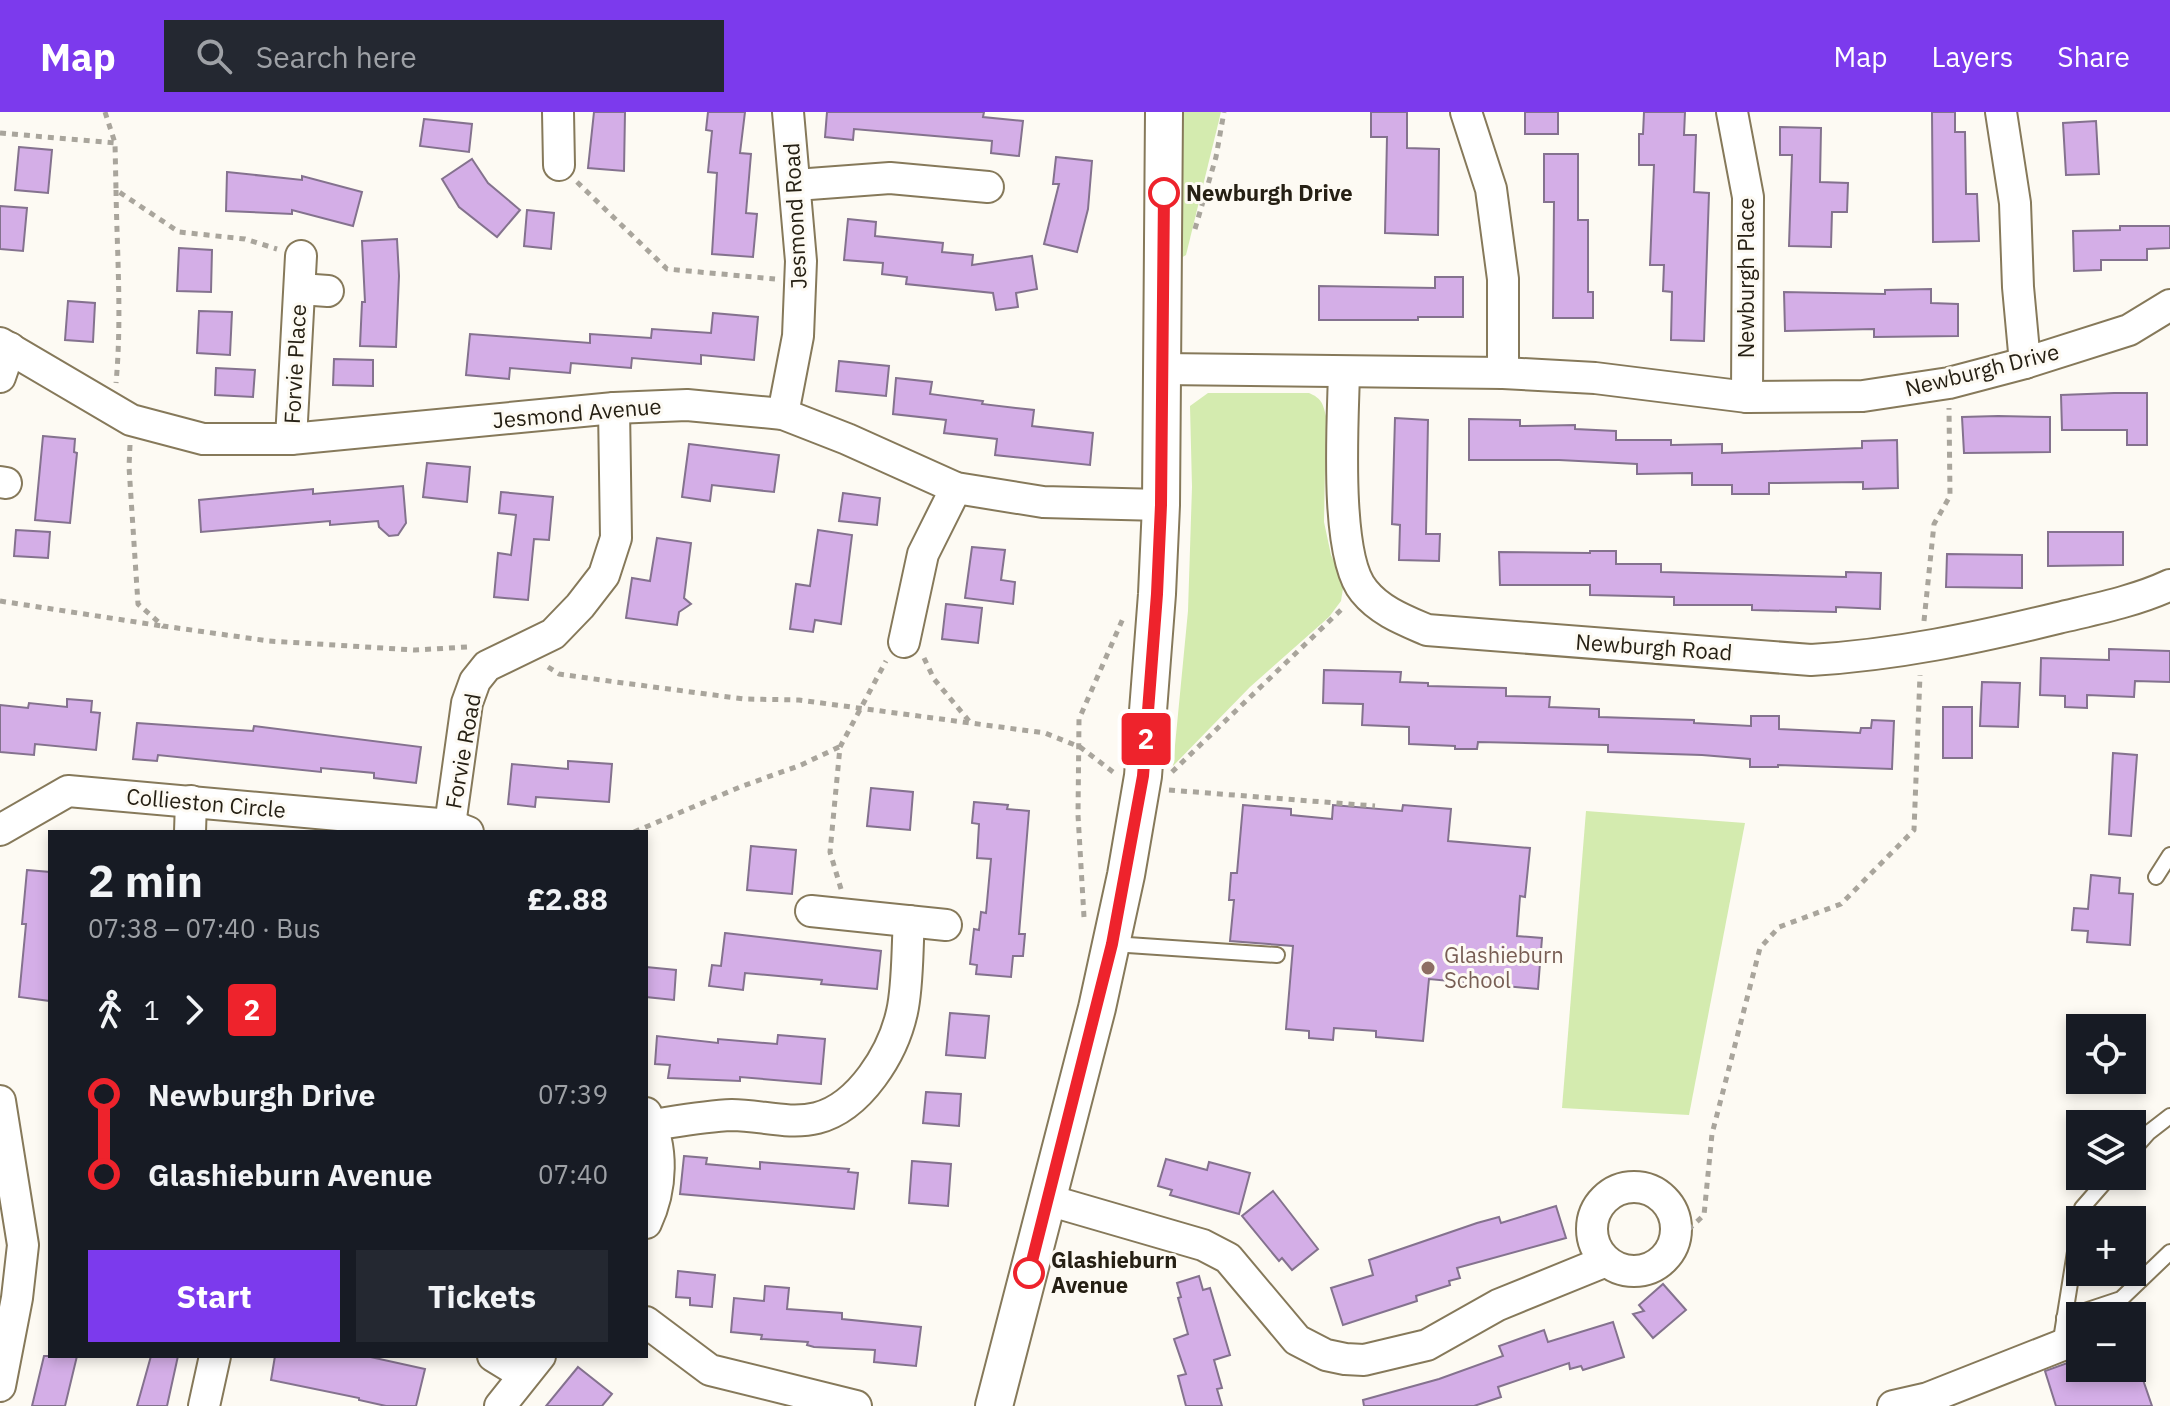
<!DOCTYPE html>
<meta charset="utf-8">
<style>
body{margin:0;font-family:"IBM Plex Sans",sans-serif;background:#242831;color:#f1f3f6;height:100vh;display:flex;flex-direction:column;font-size:30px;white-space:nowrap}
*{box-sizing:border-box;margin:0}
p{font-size:26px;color:#9ea1a6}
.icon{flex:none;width:44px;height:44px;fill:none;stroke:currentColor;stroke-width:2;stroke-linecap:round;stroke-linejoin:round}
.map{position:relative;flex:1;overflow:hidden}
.sheet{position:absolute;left:48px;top:718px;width:600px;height:528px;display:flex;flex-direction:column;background:#171b24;border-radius:0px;box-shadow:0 4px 12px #0003}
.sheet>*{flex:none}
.badge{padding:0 16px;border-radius:6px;font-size:28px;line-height:52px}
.buttons{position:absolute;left:2066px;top:902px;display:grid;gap:16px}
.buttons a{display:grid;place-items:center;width:80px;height:80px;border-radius:0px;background:#171b24;box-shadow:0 4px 12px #0003;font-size:40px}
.map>.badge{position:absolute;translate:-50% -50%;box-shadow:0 0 0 4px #fff}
.legs{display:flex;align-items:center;gap:12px;height:88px;padding:0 40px;font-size:26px}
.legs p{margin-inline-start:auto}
.headline{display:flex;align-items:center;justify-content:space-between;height:136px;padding:0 40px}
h1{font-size:44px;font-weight:700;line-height:60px}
.primary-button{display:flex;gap:16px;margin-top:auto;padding:16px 40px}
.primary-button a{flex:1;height:92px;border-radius:0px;background:#7c3aed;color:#fff;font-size:32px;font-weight:700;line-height:92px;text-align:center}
.primary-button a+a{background:#242831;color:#f1f3f6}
ul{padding:0 40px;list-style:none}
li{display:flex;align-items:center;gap:28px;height:80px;font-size:30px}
li i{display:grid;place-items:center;width:12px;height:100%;margin:0 10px;background:currentColor}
li i::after{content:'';width:20px;height:20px;margin:-10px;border:6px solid;border-radius:50%;background:#171b24}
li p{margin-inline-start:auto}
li:first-child i{background:linear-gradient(#0000 50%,currentColor 0)}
li:last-child i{background:linear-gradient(currentColor 50%,#0000 0)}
header{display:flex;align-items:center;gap:48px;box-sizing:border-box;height:112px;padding:0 40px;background:#7c3aed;color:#fff}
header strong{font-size:38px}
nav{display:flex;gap:44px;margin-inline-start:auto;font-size:28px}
.search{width:560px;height:72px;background:#242831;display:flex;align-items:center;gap:20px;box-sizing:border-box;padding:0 28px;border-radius:0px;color:#9ea1a6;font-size:30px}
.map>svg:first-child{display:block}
.green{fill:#d4ebaf}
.building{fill:#d4aee7;stroke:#84728e;stroke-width:2}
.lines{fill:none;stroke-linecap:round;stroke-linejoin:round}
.service-casing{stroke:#86795a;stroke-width:18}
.minor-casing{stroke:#86795a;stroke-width:34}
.tertiary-casing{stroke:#86795a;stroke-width:40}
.path{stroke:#a9a59c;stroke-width:5;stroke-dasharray:6 6;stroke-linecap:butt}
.service{stroke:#fff;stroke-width:14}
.minor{stroke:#fff;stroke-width:30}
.tertiary{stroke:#fff;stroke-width:36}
.line-1-casing{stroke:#fff;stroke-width:18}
.line-1{stroke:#ee232c;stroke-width:12}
.stop-1-dot{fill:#fff;stroke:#ee232c;stroke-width:4}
.education-dot{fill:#8d6e63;stroke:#fdfaf3;stroke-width:3}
.labels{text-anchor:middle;stroke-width:6;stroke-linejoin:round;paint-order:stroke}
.stop-label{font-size:22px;font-weight:bold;fill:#262014;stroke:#fdfaf3;text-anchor:start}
.street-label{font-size:22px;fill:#262014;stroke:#fdfaf3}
.education-label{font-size:22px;fill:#785e54;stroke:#fdfaf3;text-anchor:start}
</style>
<header>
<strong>Map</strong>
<div class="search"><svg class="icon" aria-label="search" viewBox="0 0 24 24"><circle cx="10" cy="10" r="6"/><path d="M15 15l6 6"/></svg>Search here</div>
<nav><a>Map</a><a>Layers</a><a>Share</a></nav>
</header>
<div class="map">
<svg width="2170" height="1294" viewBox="0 0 2170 1294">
<rect width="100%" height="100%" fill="#fdfaf3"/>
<g class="green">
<polygon points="1177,0 1221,0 1186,143 1176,149"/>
<path d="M1208 281H1309C1321 286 1323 291 1326 304L1324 410 1331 443 1344 470 1341 489 1329 505 1250 575 1173 654 1188 499 1192 375 1190 294Z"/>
<polygon points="1586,699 1745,711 1689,1003 1562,996"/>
</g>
<g class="building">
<polygon points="594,0 625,0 624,59 588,56"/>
<polygon points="708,0 745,0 740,41 751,42 746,101 757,102 753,145 712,142 717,61 708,60 712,19 706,18"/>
<polygon points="827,0 984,0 983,5 1023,9 1019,44 991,41 992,29 854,17 853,28 825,25"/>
<polygon points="1371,0 1407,0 1407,36 1439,37 1438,123 1385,121 1387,25 1371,25"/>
<rect x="1525" y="0" width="33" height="22"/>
<polygon points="1644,0 1685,0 1684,23 1696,23 1694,80 1709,81 1704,229 1671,228 1672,180 1663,179 1664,153 1650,153 1654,53 1639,53 1639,22 1643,22"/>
<polygon points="1932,0 1955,0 1955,20 1965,20 1966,82 1977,82 1979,129 1933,130"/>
<polygon points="424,7 472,12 469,40 420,34"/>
<polygon points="2096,9 2099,62 2066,63 2063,11"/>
<polygon points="1780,15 1821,16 1820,70 1848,71 1847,100 1832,100 1831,135 1789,134 1792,43 1780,43"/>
<polygon points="19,35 52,38 48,81 15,78"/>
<polygon points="1544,42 1578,42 1578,108 1588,108 1588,180 1593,180 1593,206 1553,206 1554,90 1544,90"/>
<polygon points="1056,45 1092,49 1088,97 1077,140 1044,132 1059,72 1053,72"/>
<polygon points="472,47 488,71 520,98 497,125 459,95 442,67"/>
<polygon points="227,60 302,68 302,64 362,80 353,114 292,98 292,102 226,99"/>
<polygon points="0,94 27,96 23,139 0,137"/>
<polygon points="527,98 554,101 551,137 524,134"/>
<polygon points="848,107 876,110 875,124 943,131 942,140 973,143 972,153 1032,144 1037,177 1016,181 1018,195 996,198 993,181 906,172 907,165 882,162 883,151 844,148"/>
<polygon points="2120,114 2170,114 2170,136 2147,137 2147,148 2101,148 2101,158 2074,159 2073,119 2120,118"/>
<polygon points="397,127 399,164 396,235 360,234 362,190 365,190 362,129"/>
<polygon points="179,136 212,138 211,180 177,179"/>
<polygon points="1435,165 1463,165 1463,205 1418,205 1418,208 1319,208 1319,174 1435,176"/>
<polygon points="1931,177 1931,191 1958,192 1958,224 1874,225 1874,217 1785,219 1784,180 1885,182 1885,178"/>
<polygon points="68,189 95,191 93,230 65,228"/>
<polygon points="199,199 232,200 230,243 197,241"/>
<polygon points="713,201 758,205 754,248 701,243 701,252 632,246 631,256 571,251 570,261 510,256 509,267 466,263 470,222 590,231 590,222 651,226 652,217 711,221"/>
<polygon points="334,247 373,248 373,274 333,273"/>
<polygon points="839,249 889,254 886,284 836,279"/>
<polygon points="216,256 255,258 253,285 215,283"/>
<polygon points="896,266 932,270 930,282 983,289 982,292 1034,298 1032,314 1093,321 1090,353 995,343 997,327 944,321 946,308 893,302"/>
<polygon points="2114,281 2147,281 2147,333 2127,333 2127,318 2062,318 2061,283"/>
<polygon points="1998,304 2050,305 2050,340 1964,341 1962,305"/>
<polygon points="1395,306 1428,308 1426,422 1440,422 1439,449 1399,448 1400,413 1392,412"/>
<polygon points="1469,307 1520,308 1520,314 1575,313 1575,317 1616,319 1616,328 1671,328 1671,333 1722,332 1722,341 1862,336 1862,329 1897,328 1898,376 1863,377 1863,370 1769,371 1769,382 1732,382 1732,373 1692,373 1692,361 1637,362 1637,352 1559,348 1469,348"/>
<polygon points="43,324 75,327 74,340 77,341 70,411 35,408"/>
<polygon points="689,332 779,343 774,380 712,373 710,389 682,385"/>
<polygon points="427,351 470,355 467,390 423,385"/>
<polygon points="403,374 406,411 398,423 389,424 379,415 378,409 330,413 330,409 201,420 199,388 313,377 313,382"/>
<polygon points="501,380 553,385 549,428 534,427 528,488 494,485 498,441 511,443 516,403 499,401"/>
<polygon points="843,381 880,386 877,413 839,409"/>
<polygon points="16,418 50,420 48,446 14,444"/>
<polygon points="818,418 852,423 841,512 815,508 813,520 790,517 796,472 810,474"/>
<polygon points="2048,420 2123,420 2123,453 2048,454"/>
<polygon points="657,426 691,431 684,486 691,492 679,500 677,513 626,506 632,466 650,469"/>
<polygon points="972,435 1005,438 1001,468 1015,470 1013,492 965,486"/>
<polygon points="1590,439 1616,439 1616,452 1661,452 1661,460 1846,465 1846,460 1881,461 1880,497 1836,495 1836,500 1752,498 1752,493 1674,493 1674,485 1590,483 1590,473 1500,473 1499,440 1590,441"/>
<polygon points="1947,442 2022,443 2022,476 1946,475"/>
<polygon points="946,492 982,496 978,531 942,527"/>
<polygon points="2109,537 2170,539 2170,570 2135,569 2134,585 2087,583 2087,596 2065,595 2065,584 2040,583 2041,546 2109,548"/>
<polygon points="1324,558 1401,560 1400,570 1428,571 1428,574 1506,576 1506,584 1550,585 1549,595 1599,597 1599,605 1694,608 1694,611 1751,614 1751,604 1779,604 1779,617 1860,621 1861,616 1871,616 1872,608 1894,609 1892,657 1778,653 1778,655 1750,655 1750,647 1702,643 1608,640 1608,633 1478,630 1477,637 1455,637 1455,634 1409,632 1409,615 1362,613 1363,592 1323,591"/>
<polygon points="1982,570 2020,571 2018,615 1980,614"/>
<polygon points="67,587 92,589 91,600 100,601 96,638 35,632 34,643 0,640 0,593 28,596 29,591 67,595"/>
<rect x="1943" y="595" width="29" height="51"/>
<polygon points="137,611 253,619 254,614 421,635 416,671 374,666 374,661 321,656 321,660 158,643 157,649 133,647"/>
<polygon points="2113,641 2137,643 2131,724 2109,722"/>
<polygon points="568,649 612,652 609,690 536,685 535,695 508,692 512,652 568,657"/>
<polygon points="871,676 913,680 910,718 867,714"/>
<polygon points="974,690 1008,693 1007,697 1029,699 1019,822 1025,822 1023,844 1013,844 1011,865 976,862 977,853 970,852 974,817 979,818 981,800 986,801 991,747 977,746 979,712 972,711"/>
<polygon points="1243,693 1291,697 1291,703 1332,707 1333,693 1402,699 1403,693 1451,697 1448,729 1530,736 1525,785 1520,784 1517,824 1542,826 1538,877 1429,867 1423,929 1376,925 1376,919 1334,916 1333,928 1309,926 1309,919 1286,917 1293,834 1230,829 1234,788 1229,788 1231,761 1237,761"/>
<polygon points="751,734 796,738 792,782 747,778"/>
<polygon points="27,758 50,760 50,889 19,885 26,812 22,812"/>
<polygon points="2091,763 2120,766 2119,781 2133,782 2130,833 2087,830 2088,819 2072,818 2074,796 2088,797"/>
<polygon points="725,821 881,839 877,877 821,872 822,868 745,861 743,878 709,874 712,853 721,854"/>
<polygon points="646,855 676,858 674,888 646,885"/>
<polygon points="950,901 989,904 985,946 946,943"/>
<polygon points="778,923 825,927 821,972 740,965 740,969 668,966 670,953 655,952 657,924 718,931 718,927 777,932"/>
<polygon points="926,980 961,982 959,1014 923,1011"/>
<polygon points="684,1044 707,1046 706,1052 760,1057 760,1050 849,1057 848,1060 858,1061 854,1097 680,1082"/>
<polygon points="1166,1047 1207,1058 1209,1050 1250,1061 1239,1102 1170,1083 1172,1078 1158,1074"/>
<polygon points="912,1049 951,1052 948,1094 909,1091"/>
<polygon points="1273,1079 1318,1137 1292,1158 1282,1146 1279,1149 1242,1104"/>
<polygon points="1556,1094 1566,1126 1457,1156 1460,1166 1449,1169 1450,1173 1416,1184 1417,1189 1343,1213 1331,1176 1373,1163 1369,1148 1477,1111 1499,1105 1501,1111"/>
<polygon points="678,1159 715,1163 712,1195 690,1193 690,1186 676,1185"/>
<polygon points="1199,1164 1203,1178 1210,1176 1230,1243 1214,1248 1222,1276 1217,1277 1222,1294 1186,1294 1178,1264 1186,1262 1174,1227 1188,1222 1178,1186 1181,1185 1177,1171"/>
<polygon points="1663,1172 1686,1198 1653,1226 1633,1202 1644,1199 1639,1193"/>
<polygon points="765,1174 789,1176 787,1197 842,1201 842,1207 921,1215 916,1254 874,1250 875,1238 814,1235 807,1233 808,1230 761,1227 762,1223 731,1220 734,1186 764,1189"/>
<polygon points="1613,1210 1624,1245 1583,1258 1581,1254 1570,1257 1569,1251 1498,1275 1501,1285 1474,1294 1364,1294 1363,1288 1439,1267 1503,1244 1499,1234 1544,1218 1548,1230"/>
<polygon points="44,1244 77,1244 65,1294 32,1294"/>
<polygon points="151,1244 178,1244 167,1294 137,1294"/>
<polygon points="275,1244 366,1244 425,1257 416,1294 386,1294 359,1288 359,1286 271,1268"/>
<polygon points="2070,1250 2072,1256 2139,1256 2152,1294 2056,1294 2045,1259"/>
<polygon points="578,1255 612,1282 602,1294 546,1294"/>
</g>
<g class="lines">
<g class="service-casing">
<g id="service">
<polyline points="2156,765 2170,743"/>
<polyline points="1113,832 1277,843"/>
<polyline points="2132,1039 2148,1021 2170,1004"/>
<polyline points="2064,1206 2121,1187 2170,1140"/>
<polyline points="2060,1234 2082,1096 2110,1064"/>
</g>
</g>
<g class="minor-casing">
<g id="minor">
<polyline points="558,0 559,53"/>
<polyline points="1466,0 1491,77 1503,167 1503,261"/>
<polyline points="1732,0 1748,85 1747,285"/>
<polyline points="2001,0 2015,91 2018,175 2025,251"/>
<polyline points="796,73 890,66 988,75"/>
<polyline points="300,177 328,179"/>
<polyline points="0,231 131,308 203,327 291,327 614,296 687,293 783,302 847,327 956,376 1043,390 1161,393"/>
<polyline points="1162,257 1503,261 1595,266 1747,285 1863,284 1949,271 2025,251 2129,218 2170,193"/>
<path d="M1344 260C1343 308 1334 444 1364 479 1380 499 1404 508 1427 518L1811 548C1896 543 1976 526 2058 506 2095 497 2136 489 2170 473"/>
<polyline points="0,265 10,236"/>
<polyline points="783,302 798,224 801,149 788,0"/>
<polyline points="291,327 301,144"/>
<polyline points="0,370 6,371"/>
<polyline points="904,530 923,442 956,376"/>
<polyline points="450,713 467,591 475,569 487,554 553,522 580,494 604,463 616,426 614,296"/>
<polyline points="0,718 68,679 450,713 468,720"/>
<polyline points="190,720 191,689"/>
<polyline points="811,799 946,813"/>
<polyline points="0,989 23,1133 17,1186 0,1274"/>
<path d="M646 1001C664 1035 662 1077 646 1111"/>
<path d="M653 1013C679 1009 706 1004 732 1003 760 1003 789 1013 817 1006 860 995 893 941 902 900 908 874 907 837 909 809"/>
<circle cx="1634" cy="1117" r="42"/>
<polyline points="1048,1088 1203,1133 1228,1146 1297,1228 1326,1243 1345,1247 1364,1248 1427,1233 1498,1193 1606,1149"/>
<polyline points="646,1210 710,1258 856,1294"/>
<polyline points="493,1244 524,1263"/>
<polyline points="204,1294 215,1244"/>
<polyline points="500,1294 540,1244"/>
<polyline points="1893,1294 1928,1286 2060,1234"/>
</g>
</g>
<g class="tertiary-casing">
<polyline id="tertiary" points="994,1294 1097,896 1126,763 1143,664 1157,482 1161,393 1164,0"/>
</g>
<g class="path">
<polyline points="105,0 115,31 116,78 179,120 245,127 277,137"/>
<polyline points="0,21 115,31"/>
<polyline points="577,70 667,157 775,167"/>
<path d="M116 78C117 142 122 206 116 271"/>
<polyline points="1195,117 1216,45 1224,0"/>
<polyline points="130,333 129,355 138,492 163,514 269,529 415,538 467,535"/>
<polyline points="0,489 162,514"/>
<polyline points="1924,509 1934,412 1950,384 1949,296"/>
<polyline points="924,546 934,567 969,609"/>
<polyline points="548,555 559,562 616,570 744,587 799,588 1045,621 1080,635 1113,660"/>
<polyline points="1172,660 1344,495"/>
<polyline points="1169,678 1375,694"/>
<polyline points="634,720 740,675 801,653 839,635"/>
<polyline points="841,777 830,740 840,635 886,549"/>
<polyline points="1084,805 1078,703 1079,607 1124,504"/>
<polyline points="1676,1115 1689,1117 1704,1103 1712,1022 1760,836 1779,815 1841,792 1914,718 1920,563"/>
</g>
<use href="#service" class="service"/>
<use href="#minor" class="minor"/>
<use href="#tertiary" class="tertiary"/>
</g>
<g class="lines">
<g class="line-1-casing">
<polyline id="line-1" points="1029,1161 1112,832 1143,664 1157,482 1161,393 1164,81"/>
</g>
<use href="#line-1" class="line-1"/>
</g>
<g class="stop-1-dot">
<circle cx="1164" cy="81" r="14"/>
<circle cx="1029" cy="1161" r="14"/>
</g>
<circle class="education-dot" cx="1428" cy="856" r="8"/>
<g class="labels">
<g class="stop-label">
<text x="1186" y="89">Newburgh Drive</text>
<text x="1051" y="1156">Glashieburn<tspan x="1051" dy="25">Avenue</tspan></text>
</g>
<g class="street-label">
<text transform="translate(795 104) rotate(-93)" y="8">Jesmond Road</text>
<text transform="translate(1746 166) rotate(-90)" y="8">Newburgh Place</text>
<text transform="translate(295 252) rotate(-87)" y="8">Forvie Place</text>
<text transform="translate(1982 258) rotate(-14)" y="8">Newburgh Drive</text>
<text transform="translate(577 301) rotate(-5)" y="8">Jesmond Avenue</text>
<text transform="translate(1654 535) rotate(4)" y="8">Newburgh Road</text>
<text transform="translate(463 639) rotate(-80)" y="8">Forvie Road</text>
<text transform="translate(206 691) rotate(5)" y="8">Collieston Circle</text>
</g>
<g class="education-label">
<text x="1444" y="851">Glashieburn<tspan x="1444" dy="25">School</tspan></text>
</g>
</g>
</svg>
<div class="buttons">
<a><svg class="icon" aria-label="locate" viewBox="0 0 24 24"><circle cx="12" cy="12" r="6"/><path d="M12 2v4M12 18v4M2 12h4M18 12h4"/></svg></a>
<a><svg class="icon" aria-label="layers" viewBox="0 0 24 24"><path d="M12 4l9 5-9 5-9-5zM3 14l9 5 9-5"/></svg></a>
<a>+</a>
<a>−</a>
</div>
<b class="badge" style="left:1146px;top:627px;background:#ee232c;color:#fff">2</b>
<section class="sheet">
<div class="headline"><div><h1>2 min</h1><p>07:38 – 07:40 · Bus</p></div><b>£2.88</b></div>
<div class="legs"><svg class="icon" aria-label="walk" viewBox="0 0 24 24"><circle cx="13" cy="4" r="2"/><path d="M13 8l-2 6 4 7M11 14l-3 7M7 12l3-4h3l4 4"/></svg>1<svg class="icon" aria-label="forward" viewBox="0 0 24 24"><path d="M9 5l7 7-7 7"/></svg><b class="badge" style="background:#ee232c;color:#fff">2</b></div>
<ul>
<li><i style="color:#ee232c"></i><b>Newburgh Drive</b><p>07:39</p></li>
<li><i style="color:#ee232c"></i><b>Glashieburn Avenue</b><p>07:40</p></li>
</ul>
<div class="primary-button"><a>Start</a><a>Tickets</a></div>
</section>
</div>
